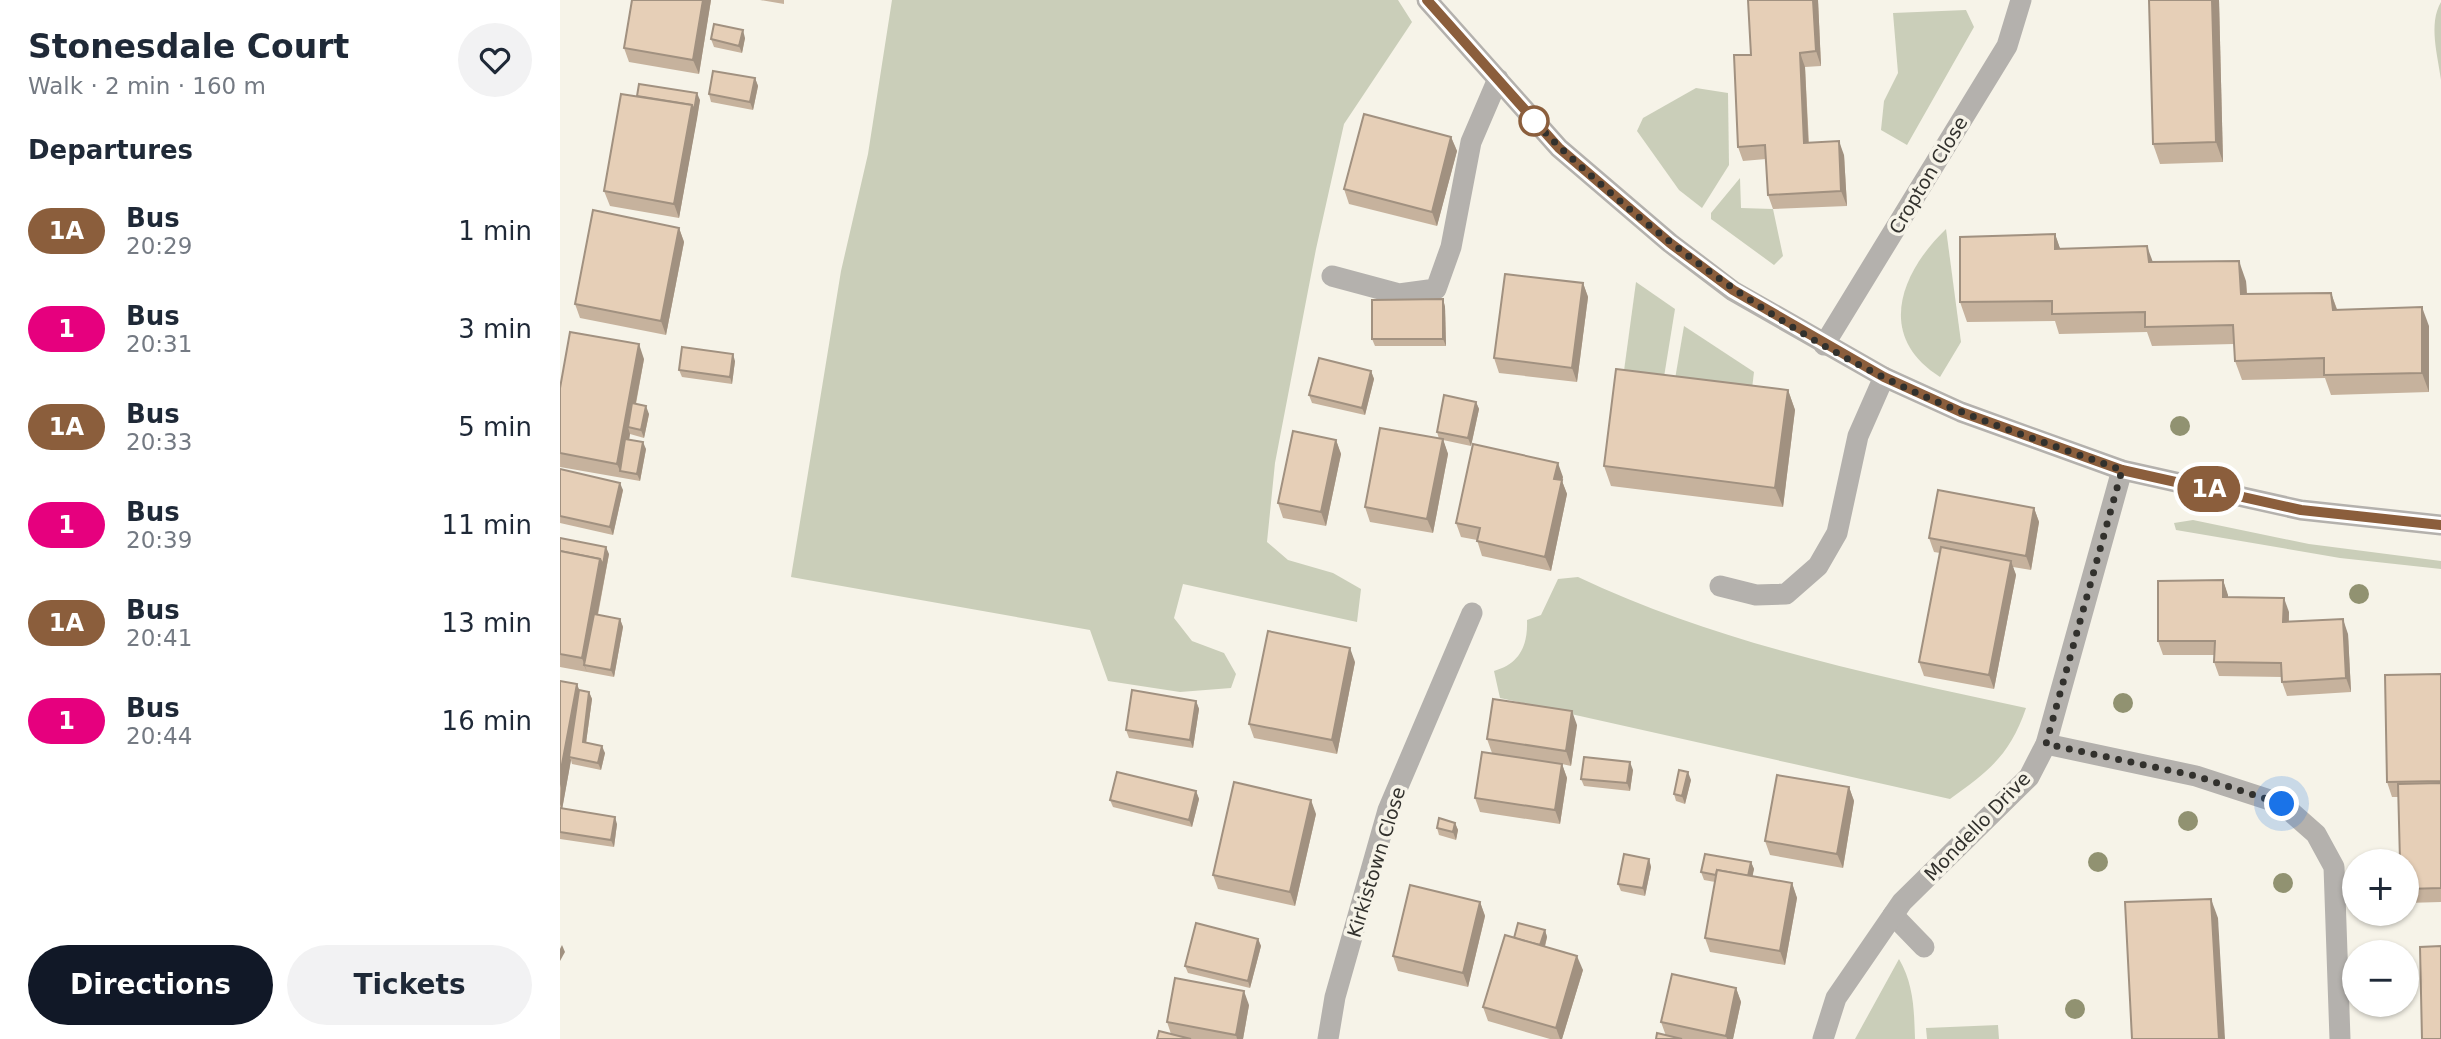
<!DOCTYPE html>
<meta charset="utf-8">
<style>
body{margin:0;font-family:"DejaVu Sans",sans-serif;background:#f2f2f3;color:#1f2937;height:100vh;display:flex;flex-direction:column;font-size:26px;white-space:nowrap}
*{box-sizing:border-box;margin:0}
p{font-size:23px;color:#747a83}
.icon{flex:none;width:38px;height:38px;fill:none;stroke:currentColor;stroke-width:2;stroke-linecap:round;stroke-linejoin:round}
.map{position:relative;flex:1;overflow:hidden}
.sheet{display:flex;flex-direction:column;background:#fff;width:560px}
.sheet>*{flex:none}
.badge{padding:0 14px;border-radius:23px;font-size:24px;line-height:46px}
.controls{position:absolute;left:1782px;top:849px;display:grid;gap:14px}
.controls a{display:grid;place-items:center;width:77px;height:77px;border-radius:50%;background:#fff;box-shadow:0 2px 5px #0004;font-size:35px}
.you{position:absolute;width:35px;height:35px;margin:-18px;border:5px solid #fff;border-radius:50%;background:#1a73e8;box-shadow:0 0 0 10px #1a73e833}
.map>.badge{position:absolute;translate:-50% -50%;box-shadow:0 0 0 4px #fff}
h2{padding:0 28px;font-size:26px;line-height:63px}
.round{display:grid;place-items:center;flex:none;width:74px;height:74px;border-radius:37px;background:#f2f2f3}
.head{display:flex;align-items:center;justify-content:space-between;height:119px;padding:0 28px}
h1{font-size:33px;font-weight:600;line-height:52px}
.cta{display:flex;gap:14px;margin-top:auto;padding:14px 28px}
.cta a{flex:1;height:80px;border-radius:42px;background:#111827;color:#fff;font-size:28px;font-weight:600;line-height:80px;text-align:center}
.cta a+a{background:#f2f2f3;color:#1f2937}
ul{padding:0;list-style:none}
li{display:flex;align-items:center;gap:21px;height:98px;padding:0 28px}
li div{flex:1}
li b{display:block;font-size:26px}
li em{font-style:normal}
li .badge{min-width:77px;font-weight:700;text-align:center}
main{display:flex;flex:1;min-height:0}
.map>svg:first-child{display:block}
.green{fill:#caceb9}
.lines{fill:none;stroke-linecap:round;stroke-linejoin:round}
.minor{stroke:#b4b1ad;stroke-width:21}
.tree{fill:#919271}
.wall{fill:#c6b29d}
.shaded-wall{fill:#a19180}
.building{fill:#e6cfb7;stroke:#a19180;stroke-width:2}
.line-casing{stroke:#fff;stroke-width:16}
.line{stroke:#8b5e3c;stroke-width:10}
.walk{stroke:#32312d;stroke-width:7;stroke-dasharray:0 12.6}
.stop-dot{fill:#fff;stroke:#8b5e3c;stroke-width:3.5}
.labels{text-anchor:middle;stroke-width:7;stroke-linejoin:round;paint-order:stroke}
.street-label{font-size:19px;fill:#32312d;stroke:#f6f3e8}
</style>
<main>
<section class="sheet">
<div class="head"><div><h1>Stonesdale Court</h1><p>Walk · 2 min · 160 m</p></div><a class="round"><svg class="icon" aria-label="heart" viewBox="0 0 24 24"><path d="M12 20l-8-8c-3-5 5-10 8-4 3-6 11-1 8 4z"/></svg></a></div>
<h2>Departures</h2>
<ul>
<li><span class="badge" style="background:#8b5e3c;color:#fff">1A</span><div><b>Bus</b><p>20:29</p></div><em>1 min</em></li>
<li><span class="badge" style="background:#e6007e;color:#fff">1</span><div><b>Bus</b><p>20:31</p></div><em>3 min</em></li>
<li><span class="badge" style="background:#8b5e3c;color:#fff">1A</span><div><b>Bus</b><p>20:33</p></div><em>5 min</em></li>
<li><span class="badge" style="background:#e6007e;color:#fff">1</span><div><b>Bus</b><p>20:39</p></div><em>11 min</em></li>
<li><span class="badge" style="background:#8b5e3c;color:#fff">1A</span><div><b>Bus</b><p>20:41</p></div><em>13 min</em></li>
<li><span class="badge" style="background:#e6007e;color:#fff">1</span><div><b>Bus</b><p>20:44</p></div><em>16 min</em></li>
</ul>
<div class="cta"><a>Directions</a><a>Tickets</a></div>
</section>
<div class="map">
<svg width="1881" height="1039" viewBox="0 0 1881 1039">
<rect width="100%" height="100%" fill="#f6f3e8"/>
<g class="green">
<polygon points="332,0 838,0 852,22 784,124 756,249 715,463 707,542 728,560 773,573 801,589 797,622 623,584 614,618 632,641 664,653 676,674 671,688 620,692 548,681 530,630 231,577 281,271 308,154"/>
<path d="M1881 2V80C1878 56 1868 24 1881 2Z"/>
<polygon points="1406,10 1414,27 1347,145 1321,130 1324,101 1338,73 1333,13"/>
<polygon points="1136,88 1168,93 1169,165 1142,208 1119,190 1077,131 1083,118"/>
<polygon points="1180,178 1181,208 1213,209 1223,256 1214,265 1151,219 1151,213"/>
<path d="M1386 229 1401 342 1380 377C1315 336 1341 272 1386 229Z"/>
<polygon points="1076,282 1115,309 1103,383 1063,378"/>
<polygon points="1124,326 1194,372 1191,397 1114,385"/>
<polygon points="1633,520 1749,544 1881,561 1881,569 1780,558 1616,530 1614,523"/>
<path d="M1018 577C1160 644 1313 675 1466 708 1450 755 1429 771 1390 799L940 698 934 671C960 664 968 645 967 620L981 615 998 579Z"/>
<path d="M1339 959C1354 985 1354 1010 1355 1039H1295Z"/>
<polygon points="1438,1025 1439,1039 1367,1039 1366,1028"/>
</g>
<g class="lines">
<g class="minor">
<polyline points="867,0 999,148 1110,243 1173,291 1324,377 1401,412 1562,470 1741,510 1881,525"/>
<polyline points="772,276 839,294 876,289 891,247 911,142 938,79"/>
<polyline points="1264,345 1447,46 1461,0"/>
<polyline points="1160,586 1196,595 1226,594 1258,566 1277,533 1298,436 1324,377"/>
<polyline points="1486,744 1636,776 1722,804 1756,834 1774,867 1780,1039"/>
<polyline points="1333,915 1364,947"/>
<polyline points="768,1039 775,997 828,810 912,613"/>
<polyline points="1263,1039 1276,998 1342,902 1469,777 1486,744 1562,470"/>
</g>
</g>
<g class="tree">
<circle cx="1620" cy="426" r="10"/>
<circle cx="1799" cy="594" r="10"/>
<circle cx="1563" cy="703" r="10"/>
<circle cx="1628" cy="821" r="10"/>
<circle cx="1538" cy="862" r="10"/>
<circle cx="1723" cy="883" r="10"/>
<circle cx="1515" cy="1009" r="10"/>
</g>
<g class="wall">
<polygon points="72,0 151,0 139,74 69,62 64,48"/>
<polygon points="200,0 224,0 224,4"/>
<polygon points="1188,0 1258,0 1261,66 1245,67 1249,143 1284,155 1287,206 1213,209 1208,195 1206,159 1183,161 1178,147 1191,55"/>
<polygon points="1589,0 1659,0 1663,162 1600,164 1593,144"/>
<polygon points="185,38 182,53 154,47 151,39"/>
<polygon points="195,78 198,86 193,110 151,102 149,94"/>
<polygon points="77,96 140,100 119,218 50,206 44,191"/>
<polygon points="891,137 897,151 877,226 789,204 784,189"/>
<polygon points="119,228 124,242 106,335 20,318 15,304"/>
<polygon points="1495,234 1500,249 1593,262 1686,281 1687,294 1771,293 1777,309 1869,326 1869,392 1771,395 1765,378 1682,380 1675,361 1674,344 1592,346 1587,332 1499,334 1495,321 1407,322 1400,302"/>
<polygon points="1023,283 1028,297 1017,382 939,373 934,358"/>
<polygon points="883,299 885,307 886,346 815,346 812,339"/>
<polygon points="84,359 76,404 89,414 84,438 70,434 69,439 86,449 80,481 0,467 0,388"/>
<polygon points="175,361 172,384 122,377 119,370"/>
<polygon points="811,371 814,379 805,415 752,403 749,395"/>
<polygon points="1228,390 1235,410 1223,507 1051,486 1044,466"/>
<polygon points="916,402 919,409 911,446 883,440 888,454 873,533 810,522 805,507 879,439 877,432"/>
<polygon points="776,440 781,454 766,526 723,518 718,503"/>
<polygon points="0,469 63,490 53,535 0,523"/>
<polygon points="1003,477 1002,481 1007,494 991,571 922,556 917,540 901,537 896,523"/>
<polygon points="1474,508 1479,522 1471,570 1453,567 1456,575 1434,689 1364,676 1359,662 1380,553 1374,552 1369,538"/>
<polygon points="0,538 49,554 38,615 60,619 63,627 54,677 0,667"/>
<polygon points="1663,580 1668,597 1729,612 1729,622 1788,634 1791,692 1727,696 1722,682 1722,677 1659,676 1654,662 1654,655 1603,655 1598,641"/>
<polygon points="795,662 777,754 694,738 689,724"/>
<polygon points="1881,674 1881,902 1846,903 1846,861 1839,797 1832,797 1827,782"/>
<polygon points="0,681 17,684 19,690 29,692 32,699 26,743 45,753 41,770 12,764 11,760 2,809 57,824 54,847 0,839"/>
<polygon points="636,701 639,709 633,748 569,738 566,730"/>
<polygon points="1017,725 1011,766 1002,764 1007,778 1000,824 920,812 915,798 932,753 927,739"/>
<polygon points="1073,770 1070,791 1024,786 1021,779"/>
<polygon points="1131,780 1125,804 1116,801 1114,794"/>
<polygon points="1289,787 1294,801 1283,868 1210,855 1205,841"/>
<polygon points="636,791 639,799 632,827 553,807 550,800"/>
<polygon points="756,814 735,906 658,889 653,875"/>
<polygon points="895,823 898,830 896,840 879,835 877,828"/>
<polygon points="1089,859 1091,867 1085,896 1061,891 1058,884"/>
<polygon points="1191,862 1194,869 1192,876 1232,883 1237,898 1225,965 1150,952 1145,938 1155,882 1144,880 1141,872"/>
<polygon points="920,902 925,916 908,987 838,971 833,956"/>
<polygon points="985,930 987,937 985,947 1023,970 1002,1039 990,1039 928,1021 923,1007 954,938"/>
<polygon points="698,939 701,946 690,988 628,973 625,966"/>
<polygon points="1176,988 1181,1002 1173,1039 1096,1039 1106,1036 1101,1022"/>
<polygon points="689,1005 683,1039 597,1039 611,1034 607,1022"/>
</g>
<g class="shaded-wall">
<polygon points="143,0 151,0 139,74 133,60"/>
<polygon points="1253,0 1258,0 1261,66 1256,51"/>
<polygon points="1652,0 1659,0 1663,162 1656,142"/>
<polygon points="183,30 185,38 182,53 179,46"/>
<polygon points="1240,53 1245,67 1249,158 1244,143"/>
<polygon points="195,78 198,86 193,110 190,102"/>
<polygon points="137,93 140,100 137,119 119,218 114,204 132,105"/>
<polygon points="891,137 897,151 877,226 872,212"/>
<polygon points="1279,141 1284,155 1287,206 1281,191"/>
<polygon points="119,228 124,242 106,335 101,321"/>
<polygon points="1495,234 1502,254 1495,249"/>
<polygon points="1587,246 1594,265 1589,262"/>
<polygon points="1679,261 1686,281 1688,314 1681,294"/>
<polygon points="1023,283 1028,297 1017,382 1012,368"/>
<polygon points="1771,293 1778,313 1773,310"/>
<polygon points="883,299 885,307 886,346 883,339"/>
<polygon points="1862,307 1869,326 1869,392 1862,373"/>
<polygon points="79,344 84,359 71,428 68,427 70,434 64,471 60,471 57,464"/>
<polygon points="173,354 175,361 172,384 170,377"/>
<polygon points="811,371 814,379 805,415 802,408"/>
<polygon points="1228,390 1235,410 1223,507 1215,488"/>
<polygon points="916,402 919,409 911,446 908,438"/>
<polygon points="86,406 89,414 84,438 81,430"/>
<polygon points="883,439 888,454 873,533 867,519"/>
<polygon points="776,440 781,454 766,526 761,512"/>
<polygon points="83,442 86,449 80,481 77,474"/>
<polygon points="998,463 1003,477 1002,481 1007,494 991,571 985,557 994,479"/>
<polygon points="60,483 63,490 53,535 50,527"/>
<polygon points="1474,508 1479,522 1471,570 1466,556"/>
<polygon points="46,547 49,554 28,665 24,665 27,672 22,658 40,559"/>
<polygon points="1451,561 1456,575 1434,689 1429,675"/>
<polygon points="1663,580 1668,595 1668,611 1663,597"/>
<polygon points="1724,598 1729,612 1728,637 1723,622"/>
<polygon points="60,619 63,627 54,677 51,670"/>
<polygon points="1783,619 1788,634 1791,692 1786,678"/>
<polygon points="790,648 795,662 777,754 772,740"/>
<polygon points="17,684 22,698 9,757 11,760 2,810 0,804 1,788 0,784 0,775"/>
<polygon points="29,692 32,699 25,750 23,742"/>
<polygon points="636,701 639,709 633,748 630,740"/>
<polygon points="1012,711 1017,725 1011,766 1006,751"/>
<polygon points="42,746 45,753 41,770 38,763"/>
<polygon points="1070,762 1073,770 1070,791 1067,783"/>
<polygon points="1002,764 1007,778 1000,824 995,810"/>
<polygon points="1128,772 1131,780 1125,804 1122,796"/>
<polygon points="1289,787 1294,801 1283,868 1277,854"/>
<polygon points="636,791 639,799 632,827 629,820"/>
<polygon points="751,800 756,814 735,906 730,892"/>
<polygon points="55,817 57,824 54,847 51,840"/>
<polygon points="895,823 898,830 896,840 893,832"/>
<polygon points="1089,859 1091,867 1085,896 1083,888"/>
<polygon points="1191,862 1194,869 1190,889 1187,881"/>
<polygon points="1232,883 1237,898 1225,965 1220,951"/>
<polygon points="1651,899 1658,918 1665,1039 1659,1039"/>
<polygon points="920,902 925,916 908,987 903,973"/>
<polygon points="985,930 987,937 982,957 979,949"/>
<polygon points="698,939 701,946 690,988 688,981"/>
<polygon points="2,945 5,952 0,961 0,949"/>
<polygon points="1017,956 1023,970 1002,1039 1000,1039 996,1028"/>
<polygon points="1176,988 1181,1002 1173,1039 1167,1039 1166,1036"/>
<polygon points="684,991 689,1005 683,1039 677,1039 676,1035"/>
</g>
<g class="building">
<polygon points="72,0 143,0 133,60 64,48"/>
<polygon points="1188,0 1253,0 1256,51 1240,53 1244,143 1279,141 1281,191 1208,195 1205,145 1178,147 1174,55 1191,55"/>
<polygon points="1589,0 1652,0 1656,142 1593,144"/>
<polygon points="154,24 183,30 179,46 151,39"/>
<polygon points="153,71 195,78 190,102 149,94"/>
<polygon points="79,84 137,93 134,111 132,105 77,96"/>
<polygon points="61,94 132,105 114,204 44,191"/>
<polygon points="804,114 891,137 872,212 784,189"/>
<polygon points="33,210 119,228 101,321 15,304"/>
<polygon points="1495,234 1495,249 1587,246 1589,262 1679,261 1681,294 1771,293 1773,310 1862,307 1862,373 1764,375 1764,358 1675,361 1673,325 1585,327 1585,312 1492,314 1492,301 1400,302 1400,237"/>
<polygon points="945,274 1023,283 1012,368 934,358"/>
<polygon points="883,299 883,339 812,339 812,300"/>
<polygon points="10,332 79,344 57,464 0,453 0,388"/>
<polygon points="122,347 173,354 170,377 119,370"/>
<polygon points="759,358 811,371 802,408 749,395"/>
<polygon points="1056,369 1228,390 1215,488 1044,466"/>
<polygon points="884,395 916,402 908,438 877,432"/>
<polygon points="72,403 86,406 81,430 68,427"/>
<polygon points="820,428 883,439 867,519 805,507"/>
<polygon points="733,431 776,440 761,512 718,503"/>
<polygon points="65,439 83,442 77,474 60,471"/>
<polygon points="913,444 998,463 994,479 1002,480 985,557 917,541 920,528 896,523"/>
<polygon points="0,469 60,483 50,527 0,516"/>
<polygon points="1378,490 1474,508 1466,556 1369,538"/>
<polygon points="0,538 46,547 43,565 40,559 0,551"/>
<polygon points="1381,547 1451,561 1429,675 1359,662"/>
<polygon points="0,551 40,559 22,658 0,654"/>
<polygon points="1663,580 1663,597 1724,598 1723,622 1783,619 1786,678 1722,682 1721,663 1654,662 1655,641 1598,641 1598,581"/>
<polygon points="34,614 60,619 51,670 24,665"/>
<polygon points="708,631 790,648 772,740 689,724"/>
<polygon points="1881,674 1881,781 1827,782 1825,675"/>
<polygon points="0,681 17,684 0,775"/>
<polygon points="19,690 29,692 23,742 42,746 38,763 9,757"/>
<polygon points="572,690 636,701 630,740 566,730"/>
<polygon points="933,699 1012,711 1006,751 927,739"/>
<polygon points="922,752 1002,764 995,810 915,798"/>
<polygon points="1024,757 1070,762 1067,783 1021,779"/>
<polygon points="1119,770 1128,772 1122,796 1114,794"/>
<polygon points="557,772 636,791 629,820 550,800"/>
<polygon points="1217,775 1289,787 1277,854 1205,841"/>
<polygon points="674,782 751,800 730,892 653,875"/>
<polygon points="1881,783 1881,888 1846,889 1846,861 1840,861 1838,784"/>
<polygon points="0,808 55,817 51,840 0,832"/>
<polygon points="879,818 895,823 893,832 877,828"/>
<polygon points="1064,854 1089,859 1083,888 1058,884"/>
<polygon points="1145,854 1191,862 1188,876 1157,870 1156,875 1141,872"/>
<polygon points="1157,870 1232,883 1220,951 1145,938"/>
<polygon points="850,885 920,902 903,973 833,956"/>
<polygon points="1651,899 1659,1039 1572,1039 1565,902"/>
<polygon points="636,923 698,939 688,981 625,966"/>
<polygon points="958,923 985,930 980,945 954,938"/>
<polygon points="945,935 1017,956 996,1028 923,1007"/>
<polygon points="1881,946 1881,1039 1862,1039 1860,947"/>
<polygon points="1112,974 1176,988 1166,1036 1101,1022"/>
<polygon points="615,978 684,991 676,1035 607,1022"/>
<polygon points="599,1031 631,1039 597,1039"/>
<polygon points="1097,1033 1122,1039 1096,1039"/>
</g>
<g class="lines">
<g class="line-casing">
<polyline id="line" points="867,0 999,148 1110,243 1173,290 1324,377 1401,412 1562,470 1741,510 1881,525"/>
</g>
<use href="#line" class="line"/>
<path class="walk" d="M974 121 971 118C999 148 1029 174 1060 201 1162 288 1277 363 1402 412 1455 433 1509 451 1562 470L1486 744 1636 776 1722 804"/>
</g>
<circle class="stop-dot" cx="974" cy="121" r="14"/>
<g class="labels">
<g class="street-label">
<text transform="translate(1368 175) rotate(-59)" y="7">Cropton Close</text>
<text transform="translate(1417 826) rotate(-46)" y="7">Mondello Drive</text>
<text transform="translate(816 862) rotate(-73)" y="7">Kirkistown Close</text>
</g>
</g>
</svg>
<div class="controls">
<a>+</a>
<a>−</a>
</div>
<div class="you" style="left:1722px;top:804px"></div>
<b class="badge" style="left:1649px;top:489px;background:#8b5e3c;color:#fff">1A</b>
</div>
</main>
